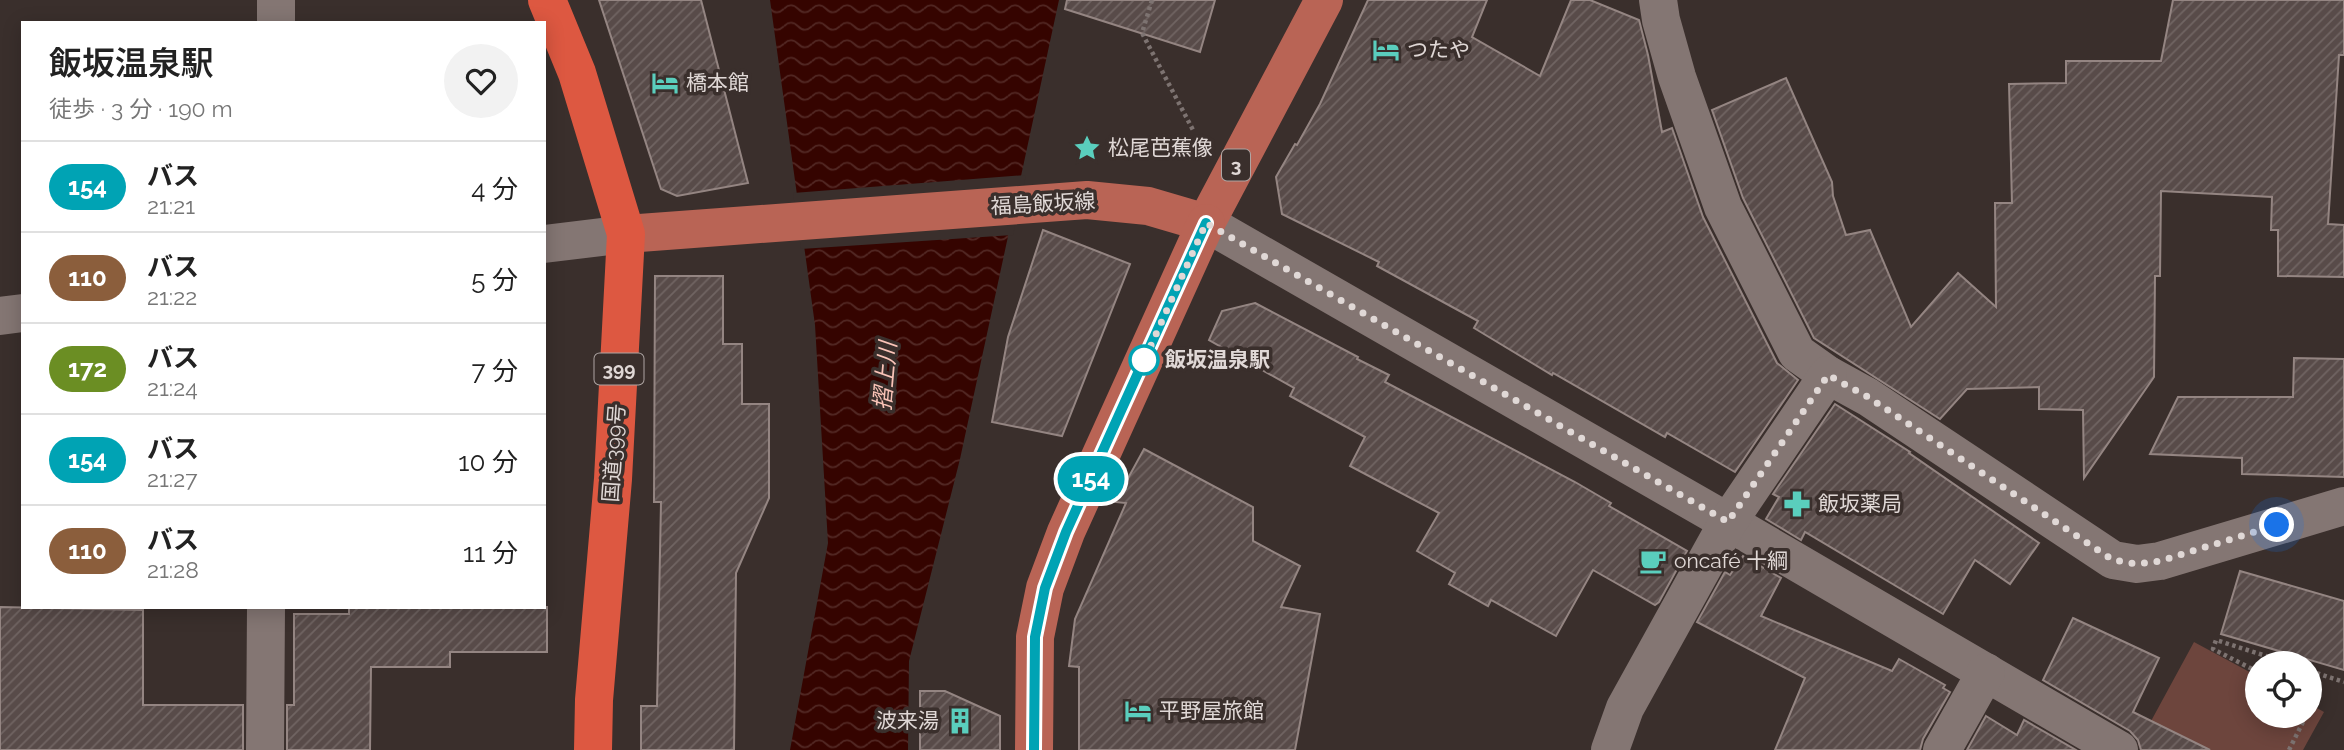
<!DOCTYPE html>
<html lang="ja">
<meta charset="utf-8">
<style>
body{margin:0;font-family:Raleway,"Noto Sans JP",sans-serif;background:#f2f2f2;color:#222;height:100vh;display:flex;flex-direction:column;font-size:26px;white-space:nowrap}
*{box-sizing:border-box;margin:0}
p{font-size:23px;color:#767676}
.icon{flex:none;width:38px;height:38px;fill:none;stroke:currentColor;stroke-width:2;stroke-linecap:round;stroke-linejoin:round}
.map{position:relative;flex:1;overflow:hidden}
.sheet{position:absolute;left:21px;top:21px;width:525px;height:588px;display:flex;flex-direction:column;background:#fff;border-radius:0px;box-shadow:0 4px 18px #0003}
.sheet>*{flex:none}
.badge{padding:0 14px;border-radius:23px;font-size:24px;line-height:46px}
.controls{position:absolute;left:2245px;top:651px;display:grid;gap:14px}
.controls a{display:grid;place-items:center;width:77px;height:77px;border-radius:50%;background:#fff;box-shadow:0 4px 18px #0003;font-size:35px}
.you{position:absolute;width:35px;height:35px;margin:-18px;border:5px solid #fff;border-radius:50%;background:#1a73e8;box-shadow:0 0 0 10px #1a73e833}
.map>.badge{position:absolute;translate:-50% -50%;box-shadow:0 0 0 4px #fff}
.round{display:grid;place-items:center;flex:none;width:74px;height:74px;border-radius:37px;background:#f2f2f2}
.headline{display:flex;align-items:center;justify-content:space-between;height:119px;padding:0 28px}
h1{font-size:33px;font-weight:600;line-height:52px}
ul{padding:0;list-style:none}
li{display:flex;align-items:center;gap:21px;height:91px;padding:0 28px;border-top:2px solid #e0e0e0}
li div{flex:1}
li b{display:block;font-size:26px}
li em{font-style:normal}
li .badge{min-width:77px;font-weight:700;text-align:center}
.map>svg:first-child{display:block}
.green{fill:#6d453d}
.water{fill:url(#water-waves)}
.pier{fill:#3a2f2c}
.building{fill:url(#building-hatch);stroke:#948582;stroke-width:2}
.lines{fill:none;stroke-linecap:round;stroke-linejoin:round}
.path{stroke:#7d7371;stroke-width:4.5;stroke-dasharray:3.5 3.5;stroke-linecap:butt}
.minor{stroke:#847673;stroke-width:38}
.major{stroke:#b96455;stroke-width:38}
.highway{stroke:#dd5841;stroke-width:38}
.line-casing{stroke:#fff;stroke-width:16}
.line{stroke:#00a3b4;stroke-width:10}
.walk{stroke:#e0d8d6;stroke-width:7;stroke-dasharray:0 12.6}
.stop-dot{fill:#fff;stroke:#00a3b4;stroke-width:3.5}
.labels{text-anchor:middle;stroke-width:7;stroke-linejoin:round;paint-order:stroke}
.shield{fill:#3a2f2c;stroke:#aea5a3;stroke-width:2}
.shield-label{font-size:19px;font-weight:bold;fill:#e0d8d6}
.poi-label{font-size:21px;fill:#e0d8d6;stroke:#3a2f2c;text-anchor:start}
.street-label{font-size:21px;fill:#e0d8d6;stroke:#3a2f2c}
.stop-label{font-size:21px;font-weight:bold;fill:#e0d8d6;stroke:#3a2f2c;text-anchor:start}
.water-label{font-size:23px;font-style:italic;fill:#fbc4b8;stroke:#3a2f2c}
</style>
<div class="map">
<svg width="2344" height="750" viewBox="0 0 2344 750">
<defs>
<pattern id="water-waves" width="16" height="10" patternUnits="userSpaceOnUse" patternTransform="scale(1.75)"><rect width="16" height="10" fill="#350400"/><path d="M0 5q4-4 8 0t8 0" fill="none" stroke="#522824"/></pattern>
<pattern id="building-hatch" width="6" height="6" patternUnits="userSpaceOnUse" patternTransform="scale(1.75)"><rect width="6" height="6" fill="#584b49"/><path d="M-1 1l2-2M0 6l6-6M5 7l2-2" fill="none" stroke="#706462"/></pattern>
</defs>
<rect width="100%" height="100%" fill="#3a2f2c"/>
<polygon class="green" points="2194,642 2257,676 2258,716 2310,716 2310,704 2324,712 2303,750 2148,750 2138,745"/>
<polygon class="water" points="770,0 1059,0 960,459 909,661 908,750 790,750 828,543 815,325"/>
<polygon class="pier" points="1026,175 1013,235 801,249 793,193"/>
<g class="building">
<polygon points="599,0 701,0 748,183 677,196 661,189"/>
<polygon points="1067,0 1215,0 1200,52 1065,9"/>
<polygon points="1368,0 1487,0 1472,37 1540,76 1571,0 1590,0 1639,20 1648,55 1662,132 1672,128 1703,217 1777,363 1798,380 1735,472 1667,433 1665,437 1553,373 1552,375 1474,328 1478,321 1377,266 1379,262 1282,214 1276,177 1295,144 1297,145 1320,104"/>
<polygon points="2173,0 2344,0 2344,55 2339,55 2328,224 2344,225 2344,277 2278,276 2278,230 2271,230 2272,197 2161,191 2160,276 2155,276 2154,377 2084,478 2083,410 2039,409 2039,387 1967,389 1940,419 1814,338 1743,198 1712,110 1786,78 1832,182 1833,196 1846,235 1870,230 1911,327 1958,273 1996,307 1995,203 2012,203 2009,84 2066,83 2066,61 2161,61"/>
<polygon points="1043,230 1130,264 1062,436 992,422 1008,337"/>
<polygon points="655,276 723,276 723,344 742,344 742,404 769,404 769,498 736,573 734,750 641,750 641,706 657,706 661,502 654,502"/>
<polygon points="1255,303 1358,357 1357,359 1389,375 1385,382 1575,482 1611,503 1609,506 1687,551 1659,602 1655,605 1593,570 1556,636 1491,600 1488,606 1449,584 1455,573 1417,551 1439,513 1350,466 1365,437 1290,396 1294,388 1209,340 1222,311"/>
<polygon points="2294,358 2344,359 2344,477 2242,474 2242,458 2150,454 2178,397 2293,397"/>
<polygon points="1835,404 1910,452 1909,453 2039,543 2010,584 1975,560 1943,614 1805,532 1801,540 1766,519 1779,497 1773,494"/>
<polygon points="1144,449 1253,507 1253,541 1300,566 1281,607 1320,614 1295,750 1079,750 1079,667 1069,666 1075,619 1126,503 1115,502"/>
<polygon points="1743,556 1781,578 1761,616 1892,671 1899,659 1945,685 1943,688 1950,692 1923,739 1920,750 1775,750 1805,678 1697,622 1725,572 1730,575"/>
<polygon points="2240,571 2344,601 2344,670 2221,634"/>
<polygon points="0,607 143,610 143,705 243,705 243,750 0,750"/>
<polygon points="349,607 547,607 547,652 450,652 450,667 371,667 370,750 287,750 287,705 294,705 294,614 349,614"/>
<polygon points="2073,618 2159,658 2133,712 2210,750 2141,750 2138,740 2130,731 2043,680"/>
<polygon points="920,691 945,691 1000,716 1000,750 920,750"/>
<polygon points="1986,716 2017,735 2024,720 2076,750 1967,750"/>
</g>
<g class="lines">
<g class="path">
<polyline points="1152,0 1142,33 1193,130"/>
<polyline points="2310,671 2344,682"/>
<polyline points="2258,672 2213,649 2216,640 2288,663"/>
<polyline points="2310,698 2310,701"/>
<polyline points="2289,750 2306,716"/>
</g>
<g class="minor">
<polyline points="1658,0 1661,20 1677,77 1723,207 1797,353 1828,375 1868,397 2113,560 2137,564 2160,561 2344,506"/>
<polyline points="276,23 276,0"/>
<polyline points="1206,223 1728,522 2119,750"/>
<polyline points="544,244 626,234"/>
<polyline points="0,316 23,313"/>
<polyline points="265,750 266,607"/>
<polyline points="1610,750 1625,708 1728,522 1828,375"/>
<polyline points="1942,750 1986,672"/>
</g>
<g class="major">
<polyline points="626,234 1087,200 1148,206 1206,223 1324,0"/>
<polyline points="1034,750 1035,637 1045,588 1066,532 1206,223"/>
</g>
<polyline class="highway" points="547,0 577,73 626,234 613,479 594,700 593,750"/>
</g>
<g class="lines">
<g class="line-casing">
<polyline id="line" points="1034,750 1035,637 1045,588 1066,532 1206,223"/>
</g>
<use href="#line" class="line"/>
<polyline class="walk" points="1144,360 1140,370 1206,223 1728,522 1828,375 1868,397 2113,560 2137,564 2160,561 2277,525"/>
</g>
<defs>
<g id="hotel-bare" transform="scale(2.1)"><path d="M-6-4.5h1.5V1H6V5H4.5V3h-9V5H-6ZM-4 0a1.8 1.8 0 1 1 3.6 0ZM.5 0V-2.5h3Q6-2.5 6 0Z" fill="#5acebd" stroke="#3a2f2c" stroke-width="2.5" paint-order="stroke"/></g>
<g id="sight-bare" transform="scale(2.1)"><path d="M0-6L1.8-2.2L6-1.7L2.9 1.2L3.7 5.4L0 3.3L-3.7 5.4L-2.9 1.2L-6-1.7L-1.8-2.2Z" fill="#5acebd" stroke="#3a2f2c" stroke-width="2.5" paint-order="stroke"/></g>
<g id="pharmacy-bare" transform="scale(2.1)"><path d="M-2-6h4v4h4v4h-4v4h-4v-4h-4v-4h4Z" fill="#5acebd" stroke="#3a2f2c" stroke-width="2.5" paint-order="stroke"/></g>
<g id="cafe-bare" transform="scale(2.1)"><path d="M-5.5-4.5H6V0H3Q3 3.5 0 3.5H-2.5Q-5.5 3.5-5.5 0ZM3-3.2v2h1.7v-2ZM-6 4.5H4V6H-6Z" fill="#5acebd" stroke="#3a2f2c" stroke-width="2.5" paint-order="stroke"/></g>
<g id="building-bare" transform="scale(2.1)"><path d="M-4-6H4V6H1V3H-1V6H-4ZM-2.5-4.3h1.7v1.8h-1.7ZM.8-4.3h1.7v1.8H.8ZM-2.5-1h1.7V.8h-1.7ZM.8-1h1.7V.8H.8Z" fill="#5acebd" stroke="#3a2f2c" stroke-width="2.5" paint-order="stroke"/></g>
</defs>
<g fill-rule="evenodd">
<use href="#hotel-bare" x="1386" y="50"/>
<use href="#hotel-bare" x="665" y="83"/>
<use href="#sight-bare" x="1087" y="148"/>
<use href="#pharmacy-bare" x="1797" y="504"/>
<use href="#cafe-bare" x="1653" y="561"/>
<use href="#hotel-bare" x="1138" y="711"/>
<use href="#building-bare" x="960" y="721"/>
</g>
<circle class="stop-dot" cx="1144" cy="360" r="14"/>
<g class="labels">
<g class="shield">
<rect x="1222" y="149.5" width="28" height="31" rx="5"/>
<rect x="594.5" y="353.5" width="49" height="31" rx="5"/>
</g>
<g class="shield-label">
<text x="1236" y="172">3</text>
<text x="619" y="376">399</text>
</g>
<g class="poi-label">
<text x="1407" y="57">つたや</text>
<text x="686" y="90">橋本館</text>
<text x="1108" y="155">松尾芭蕉像</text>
<text x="1818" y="511">飯坂薬局</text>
<text x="1674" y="568">oncafé 十綱</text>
<text x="1159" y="718">平野屋旅館</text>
<text x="939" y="728" text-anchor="end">波来湯</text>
</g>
<g class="street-label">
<text transform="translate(1043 204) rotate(-3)" y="7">福島飯坂線</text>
<text transform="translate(614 453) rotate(-86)" y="7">国道399号</text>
</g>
<g class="stop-label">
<text x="1165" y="367">飯坂温泉駅</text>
</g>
<g class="water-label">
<text transform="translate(885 376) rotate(-85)" y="8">摺上川</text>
</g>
</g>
</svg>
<div class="controls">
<a><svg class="icon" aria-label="locate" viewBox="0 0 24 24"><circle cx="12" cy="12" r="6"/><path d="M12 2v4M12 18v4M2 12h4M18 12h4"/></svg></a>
</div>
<div class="you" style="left:2277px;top:525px"></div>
<b class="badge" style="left:1091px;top:479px;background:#00a3b4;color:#fff">154</b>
<section class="sheet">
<div class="headline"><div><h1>飯坂温泉駅</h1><p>徒歩 · 3 分 · 190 m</p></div><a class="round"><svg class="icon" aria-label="heart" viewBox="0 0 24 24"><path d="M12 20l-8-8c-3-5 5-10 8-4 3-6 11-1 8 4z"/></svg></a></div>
<ul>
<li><span class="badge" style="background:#00a3b4;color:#fff">154</span><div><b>バス</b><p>21:21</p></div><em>4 分</em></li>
<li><span class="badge" style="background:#8b5e3c;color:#fff">110</span><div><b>バス</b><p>21:22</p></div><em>5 分</em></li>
<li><span class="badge" style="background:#6b8e23;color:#fff">172</span><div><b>バス</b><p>21:24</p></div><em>7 分</em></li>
<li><span class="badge" style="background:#00a3b4;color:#fff">154</span><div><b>バス</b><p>21:27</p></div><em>10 分</em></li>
<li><span class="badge" style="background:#8b5e3c;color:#fff">110</span><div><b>バス</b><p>21:28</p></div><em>11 分</em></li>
</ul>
</section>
</div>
